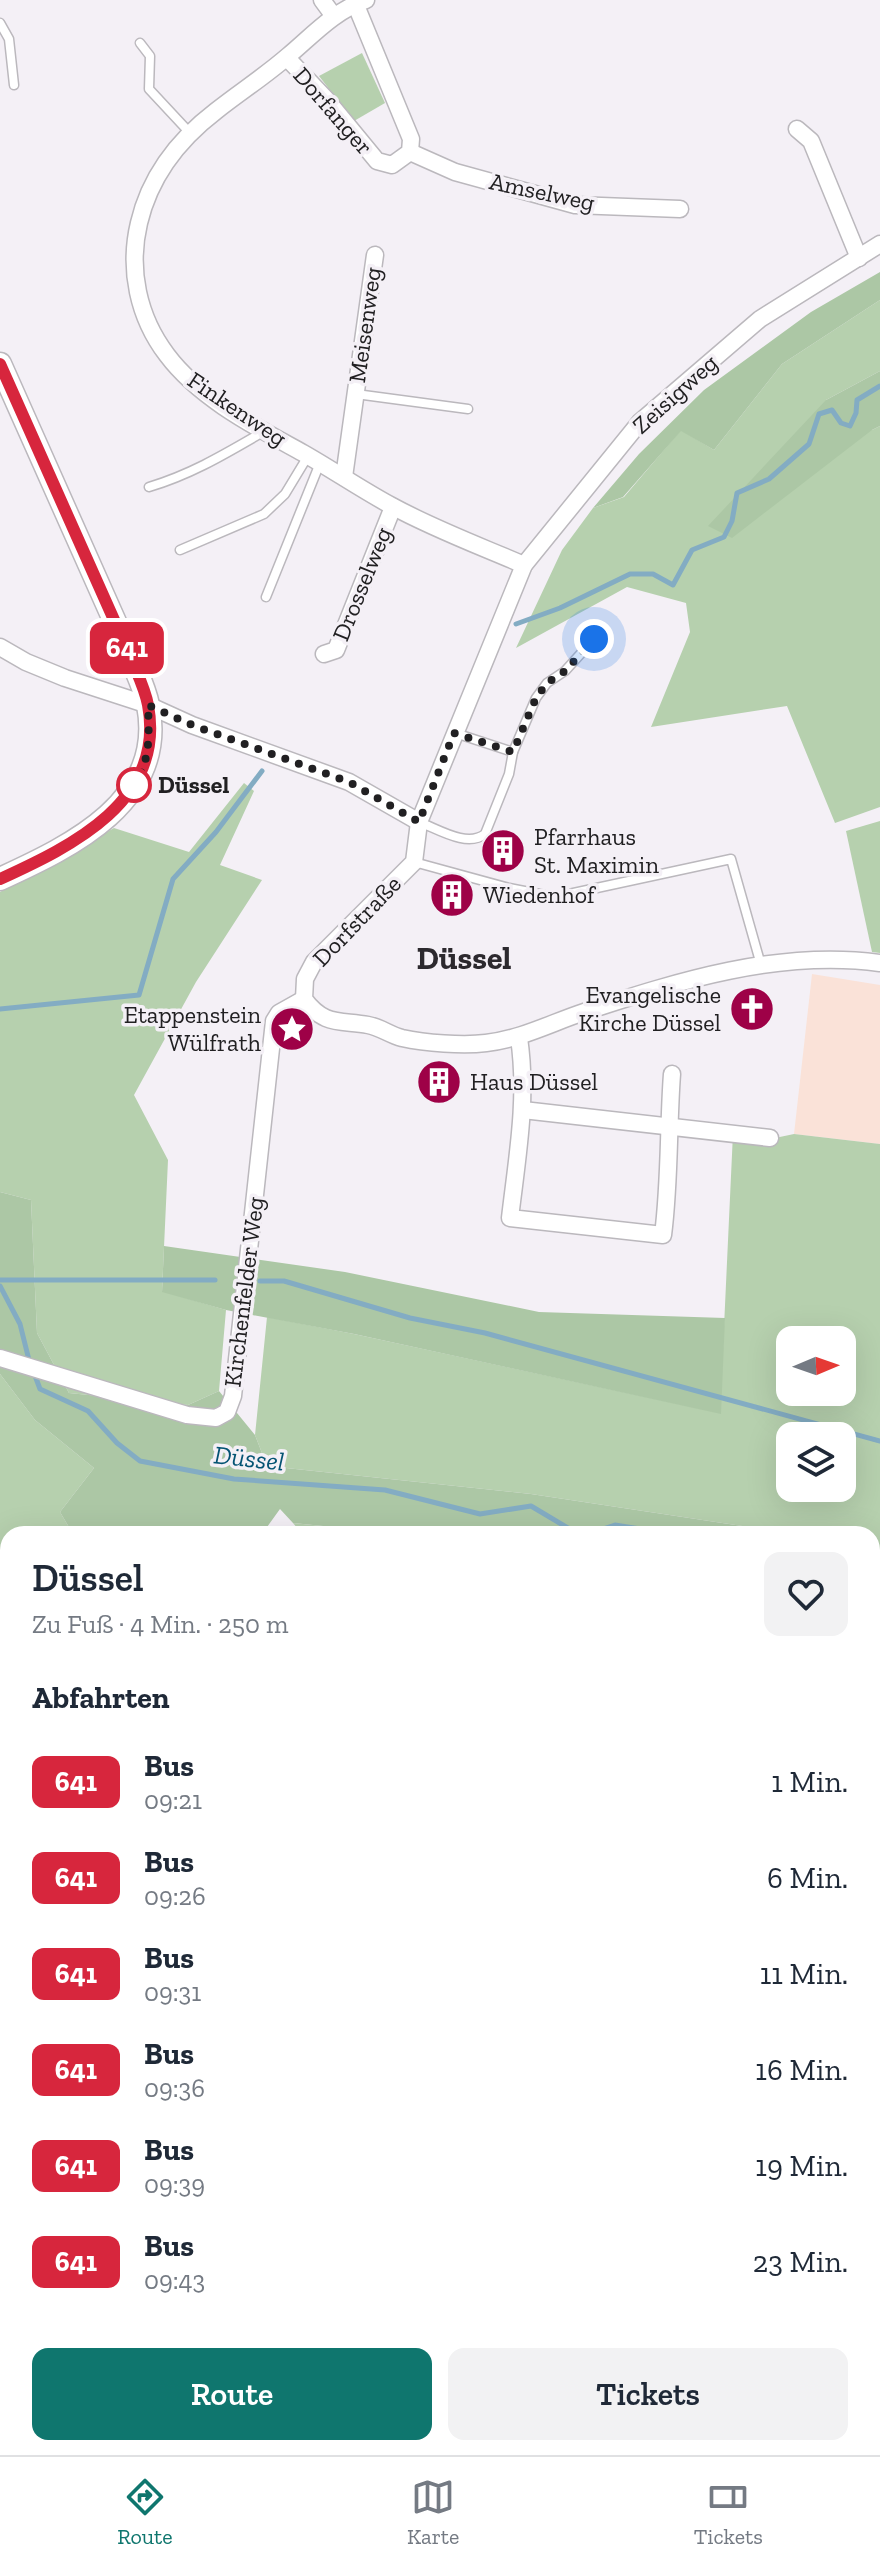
<!DOCTYPE html>
<html lang="de">
<meta charset="utf-8">
<style>
body{margin:0;font-family:"Zilla Slab",serif;background:#f2f2f3;color:#1f2937;height:100vh;display:flex;flex-direction:column;font-size:30px;white-space:nowrap}
*{box-sizing:border-box;margin:0}
p{font-size:26px;color:#747a83}
.icon{flex:none;width:44px;height:44px;fill:none;stroke:currentColor;stroke-width:2;stroke-linecap:round;stroke-linejoin:round}
.map{position:relative;flex:1;overflow:hidden}
.drawer{position:absolute;left:0px;top:1526px;width:880px;height:930px;display:flex;flex-direction:column;background:#fff;border-radius:24px 24px 0 0;box-shadow:0 8px 32px #0002}
.drawer>*{flex:none}
.badge{padding:0 16px;border-radius:12px;font-size:28px;line-height:52px}
.needle{width:52px;rotate:88deg}
.tools{position:absolute;left:776px;top:1326px;display:grid;gap:16px}
.tools a{display:grid;place-items:center;width:80px;height:80px;border-radius:16px;background:#fff;box-shadow:0 8px 32px #0002;font-size:40px}
.you{position:absolute;width:40px;height:40px;margin:-20px;border:6px solid #fff;border-radius:50%;background:#1a73e8;box-shadow:0 0 0 12px #1a73e833}
.map>.badge{position:absolute;translate:-50% -50%;box-shadow:0 0 0 4px #fff}
h2{padding:0 32px;font-size:30px;line-height:72px}
.round{display:grid;place-items:center;flex:none;width:84px;height:84px;border-radius:16px;background:#f2f2f3}
.headline{display:flex;align-items:center;justify-content:space-between;height:136px;padding:0 32px}
h1{font-size:38px;font-weight:600;line-height:60px}
.button{display:flex;gap:16px;margin-top:auto;padding:16px 32px}
.button a{flex:1;height:92px;border-radius:16px;background:#0f766e;color:#fff;font-size:32px;font-weight:600;line-height:92px;text-align:center}
.button a+a{background:#f2f2f3;color:#1f2937}
ul{padding:0;list-style:none}
li{display:flex;align-items:center;gap:24px;height:96px;padding:0 32px}
li div{flex:1}
li b{display:block;font-size:30px}
li em{font-style:normal}
li .badge{min-width:88px;font-weight:700;text-align:center}
.tabs{display:flex;justify-content:space-around;align-items:center;height:112px;border-top:2px solid #e0e1e3;background:#fff;font-size:22px;color:#747a83}
.tabs a{display:grid;justify-items:center;gap:4px}
.tabs .current{color:#0f766e}
.map>svg:first-child{display:block}
.commercial{fill:#fae2d8}
.green{fill:#b6d0ae;fill-rule:evenodd}
.forest{fill:#acc7a5}
.water{fill:#83acc3}
.lines{fill:none;stroke-linecap:round;stroke-linejoin:round}
.stream{stroke:#83acc3;stroke-width:5}
.service-casing{stroke:#bbb8bd;stroke-width:11}
.minor-casing{stroke:#bbb8bd;stroke-width:19}
.secondary-casing{stroke:#bbb8bd;stroke-width:25}
.service{stroke:#fff;stroke-width:8}
.minor{stroke:#fff;stroke-width:16}
.secondary{stroke:#fff;stroke-width:22}
.rail{stroke:#6c696d;stroke-width:5;stroke-dasharray:14 14;stroke-linecap:butt}
.line-casing{stroke:#fff;stroke-width:18}
.line{stroke:#d7263d;stroke-width:12}
.walk{stroke:#212022;stroke-width:8;stroke-dasharray:0 14.4}
.stop-dot{fill:#fff;stroke:#d7263d;stroke-width:4}
.labels{text-anchor:middle;stroke-width:7;stroke-linejoin:round;paint-order:stroke}
.street-label{font-size:24px;fill:#212022;stroke:#f4f0f6}
.stop-label{font-size:24px;font-weight:bold;fill:#212022;stroke:#f4f0f6;text-anchor:start}
.poi-label{font-size:24px;fill:#212022;stroke:#f4f0f6;text-anchor:start}
.water-label{font-size:26px;font-style:italic;fill:#045373;stroke:#f4f0f6}
.district-label{font-size:32px;font-weight:bold;fill:#2c292e;stroke:#f4f0f6}
</style>
<div class="map">
<svg width="880" height="2455" viewBox="0 0 880 2455">
<rect width="100%" height="100%" fill="#f4f0f6"/>
<polygon class="commercial" points="812,974 880,985 880,1144 794,1134"/>
<g class="green">
<polygon points="362,53 385,103 354,121 319,76"/>
<polygon points="880,300 880,371 826,400 872,430 880,426 880,807 835,823 787,706 651,727 690,632 686,603 627,587 516,648 562,550 593,508 624,497 681,430 714,450 782,364"/>
<polygon points="244,783 254,791 220,865 262,880 196,982 134,1095 168,1160 162,1291 226,1310 219,1391 188,1405 69,1393 37,1333 31,1200 0,1192 0,892 114,828 189,852"/>
<polygon points="880,821 880,953 872,952 846,831"/>
<path d="M733 1133 775 1138 794 1134 880 1144V1569L872 1564V1534H795L531 1494 267 1466 255 1435 267 1317 354 1334 720 1413ZM790 1340H842V1392H790ZM790 1436H842V1488H790Z"/>
<polygon points="0,1374 35,1420 94,1468 60,1512 73,1534 8,1534 8,1928 0,1933"/>
<polygon points="293,1523 403,1534 302,1534"/>
</g>
<g class="forest">
<polygon points="880,272 880,300 782,364 714,450 681,431 623,497 593,508 639,454 704,390 811,312"/>
<polygon points="880,371 880,426 872,430 732,538 708,526 826,400"/>
<polygon points="0,1192 31,1200 37,1333 69,1393 188,1405 219,1391 255,1435 267,1466 531,1494 795,1534 403,1534 293,1523 280,1509 262,1534 169,1534 161,1528 135,1534 73,1534 60,1512 94,1468 35,1420 0,1374"/>
<polygon points="164,1246 345,1272 539,1312 725,1318 721,1414 354,1334 226,1310 162,1292"/>
<polygon points="872,1564 880,1569 880,1744 872,1742"/>
<polygon points="0,2316 8,2318 8,2410 0,2410"/>
<polygon points="49,2448 337,2448 340,2455 47,2455"/>
<polygon points="689,2448 796,2448 803,2455 695,2455"/>
</g>
<polygon class="water" points="878,2292 880,2434 872,2437 872,2293"/>
<g class="lines">
<g class="stream">
<polyline points="516,624 560,608 630,574 653,574 673,585 692,550 724,537 732,521 737,493 769,479 809,444 819,414 832,410 841,423 850,426 856,413 857,400 880,386"/>
<polyline points="0,1009 139,995 173,879 216,832 262,771"/>
<polyline points="0,1280 215,1280"/>
<polyline points="260,1281 284,1281 410,1318 485,1333 880,1441"/>
<polyline points="0,1286 20,1324 30,1364"/>
<polyline points="34,1373 40,1389 88,1411 117,1443 140,1461 234,1479 385,1490 480,1514 531,1506 578,1534"/>
<polyline points="589,1534 615,1525 672,1534"/>
<polyline points="872,1581 880,1580"/>
</g>
<g class="service-casing">
<g id="service">
<polyline points="0,23 9,39 14,85"/>
<polyline points="140,43 150,56 149,89 190,133"/>
<polyline points="356,394 468,409"/>
<path d="M149 487C192 474 225 454 263 432"/>
<polyline points="180,550 264,514 285,494 308,456"/>
<polyline points="266,597 320,463"/>
<polyline points="455,733 513,752 536,698 547,683 565,671 594,639"/>
<path d="M419 822C438 829 467 848 485 834L509 774 513 752"/>
<polyline points="414,862 509,888 555,897 731,859 761,965"/>
</g>
</g>
<g class="minor-casing">
<g id="minor">
<polyline points="322,0 333,15"/>
<path d="M366 0C334 11 313 35 288 56 265 76 240 92 216 111 178 140 150 176 139 223 128 269 138 317 167 355 200 399 256 427 303 453 333 470 362 490 392 506 434 529 480 546 524 565"/>
<polyline points="287,58 326,99 377,161 392,165 410,152 411,139 355,3"/>
<polyline points="797,129 811,141 859,258"/>
<polyline points="410,152 455,172 575,205 680,209"/>
<path d="M880 244 760 319 640 422 524 565 419 822 414 862 314 962 305 979 304 999C324 1026 339 1020 368 1025 380 1027 390 1035 402 1038 425 1043 463 1046 486 1043 521 1039 551 1023 584 1012 678 981 780 949 880 963"/>
<polyline points="344,477 375,255"/>
<polyline points="0,647 26,662 65,678 148,705 192,725 349,782 419,822"/>
<polyline points="324,654 336,650 393,507"/>
<path d="M519 1038C528 1098 517 1158 510 1218L663 1235C670 1181 668 1128 672 1074"/>
<polyline points="523,1110 770,1138"/>
<polyline points="0,1358 187,1415 216,1418 227,1412 233,1396 274,1021 279,1013 304,999"/>
</g>
</g>
<g class="secondary-casing">
<path id="secondary" d="M0 364 131 658C137 673 145 689 148 705 167 801 72 846 0 879"/>
</g>
<use href="#service" class="service"/>
<use href="#minor" class="minor"/>
<use href="#secondary" class="secondary"/>
<g class="rail">
<polyline points="0,2282 8,2284"/>
<polyline points="448,2448 463,2455"/>
<polyline points="476,2448 491,2455"/>
</g>
</g>
<g class="lines">
<g class="line-casing">
<path id="line" d="M0 364 131 658C137 673 145 689 148 705 166 801 72 846 0 879"/>
</g>
<use href="#line" class="line"/>
<path class="walk" d="M134 785C151 761 149 733 148 705L192 725 349 782 419 822 454 733 513 752 536 698 547 683 565 671 594 639"/>
</g>
<defs>
<g id="building-disc" transform="scale(2.3)"><circle r="9.5" fill="#9e0147" stroke="#f4f0f6"/><path d="M-4-6H4V6H1V3H-1V6H-4ZM-2.5-4.3h1.7v1.8h-1.7ZM.8-4.3h1.7v1.8H.8ZM-2.5-1h1.7V.8h-1.7ZM.8-1h1.7V.8H.8Z" fill="#fff"/></g>
<g id="church-disc" transform="scale(2.3)"><circle r="9.5" fill="#9e0147" stroke="#f4f0f6"/><path d="M-1.2-6h2.4v3.5h3.3v2.4h-3.3V6h-2.4V-.1h-3.3v-2.4h3.3Z" fill="#fff"/></g>
<g id="sight-disc" transform="scale(2.3)"><circle r="9.5" fill="#9e0147" stroke="#f4f0f6"/><path d="M0-6L1.8-2.2L6-1.7L2.9 1.2L3.7 5.4L0 3.3L-3.7 5.4L-2.9 1.2L-6-1.7L-1.8-2.2Z" fill="#fff"/></g>
</defs>
<g fill-rule="evenodd">
<use href="#building-disc" x="503" y="851"/>
<use href="#building-disc" x="452" y="895"/>
<use href="#church-disc" x="752" y="1009"/>
<use href="#sight-disc" x="292" y="1029"/>
<use href="#building-disc" x="439" y="1082"/>
</g>
<circle class="stop-dot" cx="134" cy="785" r="16"/>
<g class="labels">
<g class="street-label">
<text transform="translate(333 111) rotate(49)" y="8">Dorfanger</text>
<text transform="translate(542 192) rotate(12)" y="8">Amselweg</text>
<text transform="translate(365 325) rotate(-82)" y="8">Meisenweg</text>
<text transform="translate(675 394) rotate(-42)" y="8">Zeisigweg</text>
<text transform="translate(237 409) rotate(34)" y="8">Finkenweg</text>
<text transform="translate(362 584) rotate(-68)" y="8">Drosselweg</text>
<text transform="translate(357 921) rotate(-46)" y="8">Dorfstraße</text>
<text transform="translate(244 1292) rotate(-83)" y="8">Kirchenfelder Weg</text>
</g>
<g class="stop-label">
<text x="158" y="793">Düssel</text>
</g>
<g class="poi-label">
<text x="534" y="845">Pfarrhaus<tspan x="534" dy="28">St. Maximin</tspan></text>
<text x="483" y="903">Wiedenhof</text>
<text x="721" y="1003" text-anchor="end">Evangelische<tspan x="721" dy="28">Kirche Düssel</tspan></text>
<text x="261" y="1023" text-anchor="end">Etappenstein<tspan x="261" dy="28">Wülfrath</tspan></text>
<text x="470" y="1090">Haus Düssel</text>
</g>
<g class="water-label">
<text transform="translate(249 1458) rotate(6)" y="9">Düssel</text>
</g>
<g class="district-label">
<text x="464" y="969">Düssel</text>
</g>
</g>
</svg>
<div class="tools">
<a><svg class="needle" viewBox="-14 -14 28 28"><path d="M0-13l5 13h-10z" fill="#e53935"/><path d="M0 13l5-13h-10z" fill="#747a83"/></svg></a>
<a><svg class="icon" aria-label="layers" viewBox="0 0 24 24"><path d="M12 4l9 5-9 5-9-5zM3 14l9 5 9-5"/></svg></a>
</div>
<div class="you" style="left:594px;top:639px"></div>
<b class="badge" style="left:127px;top:648px;background:#d7263d;color:#fff">641</b>
<section class="drawer">
<div class="headline"><div><h1>Düssel</h1><p>Zu Fuß · 4 Min. · 250 m</p></div><a class="round"><svg class="icon" aria-label="heart" viewBox="0 0 24 24"><path d="M12 20l-8-8c-3-5 5-10 8-4 3-6 11-1 8 4z"/></svg></a></div>
<h2>Abfahrten</h2>
<ul>
<li><span class="badge" style="background:#d7263d;color:#fff">641</span><div><b>Bus</b><p>09:21</p></div><em>1 Min.</em></li>
<li><span class="badge" style="background:#d7263d;color:#fff">641</span><div><b>Bus</b><p>09:26</p></div><em>6 Min.</em></li>
<li><span class="badge" style="background:#d7263d;color:#fff">641</span><div><b>Bus</b><p>09:31</p></div><em>11 Min.</em></li>
<li><span class="badge" style="background:#d7263d;color:#fff">641</span><div><b>Bus</b><p>09:36</p></div><em>16 Min.</em></li>
<li><span class="badge" style="background:#d7263d;color:#fff">641</span><div><b>Bus</b><p>09:39</p></div><em>19 Min.</em></li>
<li><span class="badge" style="background:#d7263d;color:#fff">641</span><div><b>Bus</b><p>09:43</p></div><em>23 Min.</em></li>
</ul>
<div class="button"><a>Route</a><a>Tickets</a></div>
</section>
</div>
<nav class="tabs">
<a class="current"><svg class="icon" aria-label="directions" viewBox="0 0 24 24"><path d="M12 3l9 9-9 9-9-9zM9 14v-3h6M13 9l2 2-2 2"/></svg>Route</a>
<a><svg class="icon" aria-label="map" viewBox="0 0 24 24"><path d="M3 6l6-2 6 2 6-2v14l-6 2-6-2-6 2zM9 4v14M15 6v14"/></svg>Karte</a>
<a><svg class="icon" aria-label="tickets" viewBox="0 0 24 24"><path d="M3 7h18v10H3zM15 7v10"/></svg>Tickets</a>
</nav>
